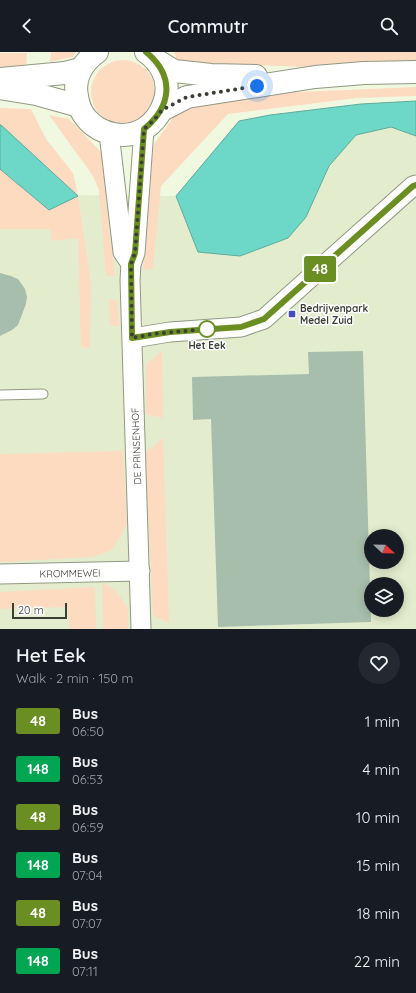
<!DOCTYPE html>
<meta charset="utf-8">
<style>
body{margin:0;font-family:Quicksand,sans-serif;background:#242831;color:#f1f3f6;height:100vh;display:flex;flex-direction:column;font-size:15px;white-space:nowrap}
*{box-sizing:border-box;margin:0}
p{font-size:13px;color:#9ea1a6}
.icon{flex:none;width:22px;height:22px;fill:none;stroke:currentColor;stroke-width:2;stroke-linecap:round;stroke-linejoin:round}
.map{position:relative;height:577px;overflow:hidden}
.side{display:flex;flex-direction:column;background:#171b24;flex:1}
.side>*{flex:none}
.badge{padding:0 8px;border-radius:3px;font-size:14px;line-height:26px}
.needle{width:26px;rotate:112deg}
.tools{position:absolute;left:364px;top:477px;display:grid;gap:8px}
.tools a{display:grid;place-items:center;width:40px;height:40px;border-radius:50%;background:#171b24;box-shadow:0 2px 10px #0003;font-size:20px}
.scale{position:absolute;left:12px;bottom:10px;width:55px;box-sizing:border-box;padding-left:4px;border:2px solid #3b3e35;border-top:0;font-size:11px;line-height:14px;white-space:nowrap;color:#3b3e35;-webkit-text-stroke:3px #fff;paint-order:stroke}
.you{position:absolute;width:20px;height:20px;margin:-10px;border:3px solid #fff;border-radius:50%;background:#1a73e8;box-shadow:0 0 0 6px #1a73e833}
.map>.badge{position:absolute;translate:-50% -50%;box-shadow:0 0 0 2px #fff}
.round{display:grid;place-items:center;flex:none;width:42px;height:42px;border-radius:21px;background:#242831}
.headline{display:flex;align-items:center;justify-content:space-between;height:68px;padding:0 16px}
h1{font-size:19px;font-weight:600;line-height:30px}
ul{padding:0;list-style:none}
li{display:flex;align-items:center;gap:12px;height:48px;padding:0 16px}
li div{flex:1}
li b{display:block;font-size:15px}
li em{font-style:normal}
li .badge{min-width:44px;font-weight:700;text-align:center}
header{display:flex;justify-content:space-between;align-items:center;height:52px;padding:0 16px;background:#171b24;font-size:18px;font-weight:600}
.map>svg:first-child{display:block}
.built{fill:#e3edcd;fill-rule:evenodd}
.green{fill:#fcdbc1}
.water{fill:#6ed8c8;stroke:#5faa9c}
.building{fill:#a7bead}
.lines{fill:none;stroke-linecap:round;stroke-linejoin:round}
.lane-casing{stroke:#919982;stroke-width:11}
.street-casing{stroke:#919982;stroke-width:21}
.secondary-casing{stroke:#919982;stroke-width:24}
.lane{stroke:#fff;stroke-width:9}
.street{stroke:#fff;stroke-width:19}
.secondary{stroke:#fff;stroke-width:22}
.line-casing{stroke:#fff;stroke-width:9}
.line{stroke:#6b8e23;stroke-width:6}
.walk{stroke:#3b3e35;stroke-width:4;stroke-dasharray:0 7.2}
.poi-dot{fill:#424cc0;stroke:#fff;stroke-width:1.5}
.stop-dot{fill:#fff;stroke:#6b8e23;stroke-width:2}
.labels{text-anchor:middle;stroke-width:3;stroke-linejoin:round;paint-order:stroke}
.poi-label{font-size:10px;font-weight:bold;fill:#3b3e35;stroke:#fff;text-anchor:start}
.stop-label{font-size:10px;font-weight:bold;fill:#3b3e35;stroke:#fff}
.street-label{font-size:10px;fill:#3b3e35;stroke:#fff}
</style>
<header><svg class="icon" aria-label="back" viewBox="0 0 24 24"><path d="M15 5l-7 7 7 7"/></svg>Commutr<svg class="icon" aria-label="search" viewBox="0 0 24 24"><circle cx="10" cy="10" r="6"/><path d="M15 15l6 6"/></svg></header>
<div class="map">
<svg width="416" height="577" viewBox="0 0 416 577">
<rect width="100%" height="100%" fill="#f0f9e0"/>
<path class="built" d="M416 60V577H0V89L65 143 175 144 276 119 344 72ZM371 484H397V510H371ZM371 532H397V558H371Z"/>
<g class="green">
<polygon points="51,0 76,0 72,5 50,10"/>
<polygon points="174,0 416,0 416,10 311,15 208,12 177,9"/>
<polygon points="0,1 27,1 26,17 0,15"/>
<circle cx="123" cy="40" r="32"/>
<polygon points="416,35 416,44 357,46 228,62 161,134 153,217 143,218 147,131 154,92 177,60 235,45 253,42"/>
<polygon points="0,56 31,57 46,87 73,121 78,144 91,233 90,296 81,295 78,186 52,189 50,177 0,177 0,117 49,158 78,144 0,73"/>
<polygon points="49,63 69,67 104,103 107,159 115,224 106,224 99,138 93,124"/>
<polygon points="109,247 117,249 119,274 110,274"/>
<polygon points="162,299 163,366 146,362 146,313"/>
<polygon points="163,386 169,571 153,563 145,401"/>
<polygon points="123,399 127,472 122,482 112,498 93,505 0,510 0,402"/>
<polygon points="102,530 115,538 128,556 128,577 103,577"/>
<polygon points="95,535 96,577 69,577 68,555 0,557 0,540"/>
</g>
<g class="water">
<polygon points="416,49 416,84 391,75 356,83 329,114 306,165 288,186 240,204 198,200 176,144 239,69 270,63 361,52"/>
<polygon points="0,73 1,73 78,144 49,158 0,117"/>
</g>
<g class="building">
<polygon points="0,221 11,224 18,227 25,237 27,245 26,252 18,273 12,278 0,284"/>
<polygon points="363,299 371,570 218,575 211,367 193,368 192,325 309,322 308,300"/>
</g>
<g class="lines">
<g class="lane-casing">
<polyline id="lane" points="0,343 43,342"/>
</g>
<g class="street-casing">
<g id="street">
<polyline points="109,81 123,200 131,212"/>
<polyline points="133,286 170,280 241,275 264,267 413,134 416,133"/>
<polyline points="0,522 140,519"/>
<polyline points="141,577 130,228 131,212 135,201 144,77"/>
</g>
</g>
<g class="secondary-casing">
<g id="secondary">
<path d="M97 0C83 10 73 26 77 44 78 52 81 60 86 66 100 83 126 88 144 77 163 65 173 38 162 18 158 10 153 5 146 0"/>
<polyline points="156,8 174,19 211,23 256,24"/>
<polyline points="0,27 65,21 81,17"/>
<polyline points="0,36 36,42 79,54"/>
<polyline points="162,58 187,45 315,25 364,21 416,20"/>
</g>
</g>
<use href="#lane" class="lane"/>
<use href="#street" class="street"/>
<use href="#secondary" class="secondary"/>
</g>
<g class="lines">
<g class="line-casing">
<path id="line" d="M146 0C175 24 172 54 144 77L135 201 131 212 132 286 170 280 241 275 264 267 413 134 416 133"/>
</g>
<use href="#line" class="line"/>
<polyline class="walk" points="207,277 152,282 132,286 131,212 135,201 144,77 154,68 162,58 187,45 257,34"/>
</g>
<rect class="poi-dot" x="288" y="258" width="8" height="8" rx="2"/>
<circle class="stop-dot" cx="207" cy="277" r="8"/>
<g class="labels">
<g class="poi-label">
<text x="300" y="260">Bedrijvenpark<tspan x="300" dy="12">Medel Zuid</tspan></text>
</g>
<g class="stop-label">
<text x="207" y="297">Het Eek</text>
</g>
<g class="street-label">
<text transform="translate(136 394) rotate(-92)" y="4">DE PRINSENHOF</text>
<text transform="translate(70 521) rotate(-1)" y="4">KROMMEWEI</text>
</g>
</g>
</svg>
<div class="tools">
<a><svg class="needle" viewBox="-14 -14 28 28"><path d="M0-13l5 13h-10z" fill="#e53935"/><path d="M0 13l5-13h-10z" fill="#9ea1a6"/></svg></a>
<a><svg class="icon" aria-label="layers" viewBox="0 0 24 24"><path d="M12 4l9 5-9 5-9-5zM3 14l9 5 9-5"/></svg></a>
</div>
<div class="scale">20 m</div>
<div class="you" style="left:257px;top:34px"></div>
<b class="badge" style="left:320px;top:217px;background:#6b8e23;color:#fff">48</b>
</div>
<section class="side">
<div class="headline"><div><h1>Het Eek</h1><p>Walk · 2 min · 150 m</p></div><a class="round"><svg class="icon" aria-label="heart" viewBox="0 0 24 24"><path d="M12 20l-8-8c-3-5 5-10 8-4 3-6 11-1 8 4z"/></svg></a></div>
<ul>
<li><span class="badge" style="background:#6b8e23;color:#fff">48</span><div><b>Bus</b><p>06:50</p></div><em>1 min</em></li>
<li><span class="badge" style="background:#00a651;color:#fff">148</span><div><b>Bus</b><p>06:53</p></div><em>4 min</em></li>
<li><span class="badge" style="background:#6b8e23;color:#fff">48</span><div><b>Bus</b><p>06:59</p></div><em>10 min</em></li>
<li><span class="badge" style="background:#00a651;color:#fff">148</span><div><b>Bus</b><p>07:04</p></div><em>15 min</em></li>
<li><span class="badge" style="background:#6b8e23;color:#fff">48</span><div><b>Bus</b><p>07:07</p></div><em>18 min</em></li>
<li><span class="badge" style="background:#00a651;color:#fff">148</span><div><b>Bus</b><p>07:11</p></div><em>22 min</em></li>
</ul>
</section>
